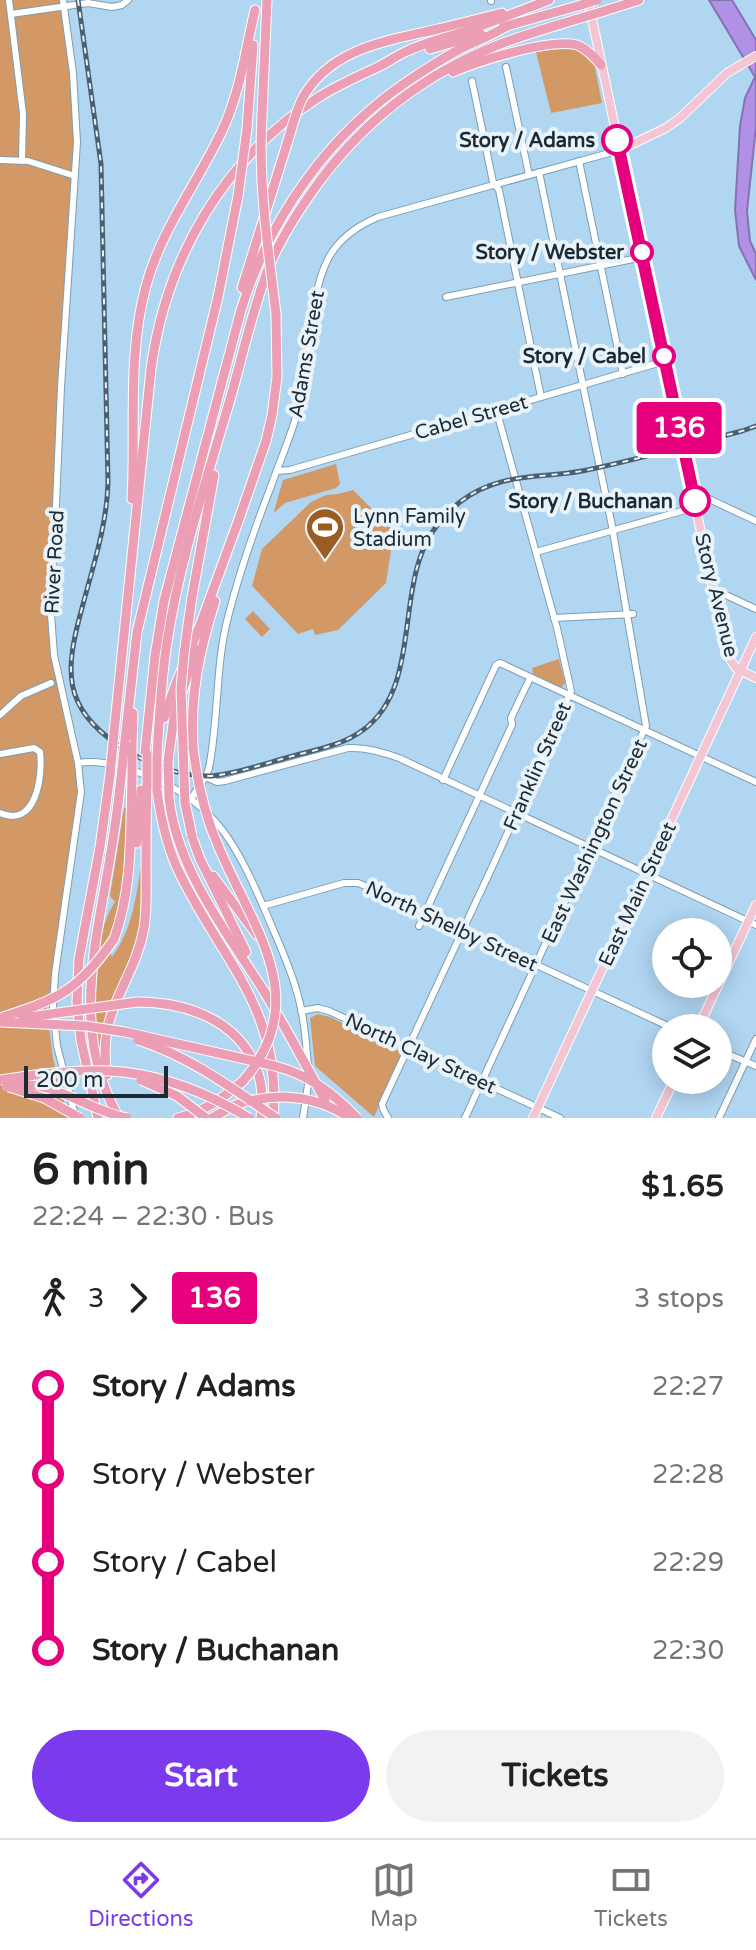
<!DOCTYPE html>
<meta charset="utf-8">
<style>
body{margin:0;font-family:"Varela Round",sans-serif;background:#f2f2f2;color:#202124;height:100vh;display:flex;flex-direction:column;font-size:30px;white-space:nowrap}
*{box-sizing:border-box;margin:0}
p{font-size:26px;color:#757577}
.icon{flex:none;width:44px;height:44px;fill:none;stroke:currentColor;stroke-width:2;stroke-linecap:round;stroke-linejoin:round}
.map{position:relative;height:1118px;overflow:hidden}
.drawer{display:flex;flex-direction:column;background:#fff;flex:1}
.drawer>*{flex:none}
.badge{padding:0 16px;border-radius:6px;font-size:28px;line-height:52px}
.fabs{position:absolute;left:652px;top:918px;display:grid;gap:16px}
.fabs a{display:grid;place-items:center;width:80px;height:80px;border-radius:50%;background:#fff;box-shadow:0 4px 20px #0003;font-size:40px}
.scale{position:absolute;left:24px;bottom:20px;width:144px;box-sizing:border-box;padding-left:8px;border:4px solid #1c2a34;border-top:0;font-size:22px;line-height:28px;white-space:nowrap;color:#1c2a34;-webkit-text-stroke:6px #e8f3fc;paint-order:stroke}
.map>.badge{position:absolute;translate:-50% -50%;box-shadow:0 0 0 4px #fff}
.legs{display:flex;align-items:center;gap:12px;height:88px;padding:0 32px;font-size:26px}
.legs p{margin-inline-start:auto}
.overview{display:flex;align-items:center;justify-content:space-between;height:136px;padding:0 32px}
h1{font-size:44px;font-weight:800;line-height:60px}
.primary-button{display:flex;gap:16px;margin-top:auto;padding:16px 32px}
.primary-button a{flex:1;height:92px;border-radius:48px;background:#7c3aed;color:#fff;font-size:32px;font-weight:800;line-height:92px;text-align:center}
.primary-button a+a{background:#f2f2f2;color:#202124}
ul{padding:0 32px;list-style:none}
li{display:flex;align-items:center;gap:28px;height:88px;font-size:30px}
li i{display:grid;place-items:center;width:12px;height:100%;margin:0 10px;background:currentColor}
li i::after{content:'';width:20px;height:20px;margin:-10px;border:6px solid;border-radius:50%;background:#fff}
li p{margin-inline-start:auto}
li:first-child i{background:linear-gradient(#0000 50%,currentColor 0)}
li:last-child i{background:linear-gradient(currentColor 50%,#0000 0)}
.menu{display:flex;justify-content:space-around;align-items:center;height:112px;border-top:2px solid #e0e0e0;background:#fff;font-size:22px;color:#757577}
.menu a{display:grid;justify-items:center;gap:4px}
.menu .selected{color:#7c3aed}
.map>svg:first-child{display:block}
.green{fill:#d29866}
.water{fill:#b191e6;stroke:#8472b1;stroke-width:2}
.lines{fill:none;stroke-linecap:round;stroke-linejoin:round}
.minor-casing{stroke:#7b9eb8;stroke-width:8}
.major-casing{stroke:#fff;stroke-width:10}
.highway-casing{stroke:#fff;stroke-width:11}
.minor{stroke:#fff;stroke-width:6}
.major{stroke:#f4c5d3;stroke-width:8}
.highway{stroke:#ec9eb5;stroke-width:9}
.rail-casing{stroke:#4a5f6f;stroke-width:5}
.rail{stroke:#e8f3fc;stroke-width:2;stroke-dasharray:6;stroke-linecap:butt}
.highway-bridge-casing{stroke:#fff;stroke-width:11;stroke-linecap:butt}
.highway-bridge{stroke:#ec9eb5;stroke-width:9}
.line-1-casing{stroke:#fff;stroke-width:18}
.line-1{stroke:#e6007e;stroke-width:12}
.stop-1-dot{fill:#fff;stroke:#e6007e;stroke-width:4}
.labels{text-anchor:middle;stroke-width:8;stroke-linejoin:round;paint-order:stroke}
.stop-label{font-size:20px;font-weight:bold;fill:#1c2a34;stroke:#e8f3fc;text-anchor:end}
.street-label{font-size:20px;fill:#1c2a34;stroke:#e8f3fc}
.poi-label{font-size:20px;fill:#1c2a34;stroke:#e8f3fc;text-anchor:start}
</style>
<div class="map">
<svg width="756" height="1118" viewBox="0 0 756 1118">
<rect width="100%" height="100%" fill="#b1d6f2"/>
<g class="green">
<polygon points="0,0 63,0 77,142 59,456 51,637 78,763 80,805 55,974 46,1005 53,1058 68,1118 0,1118"/>
<polygon points="573,47 587,53 594,63 602,103 551,113 536,52"/>
<polygon points="336,464 340,484 336,488 285,503 275,512 274,511 283,480"/>
<polygon points="353,490 394,531 386,583 338,630 315,635 313,629 298,634 252,586 262,549 311,502 326,495 338,494"/>
<polygon points="253,611 270,629 262,637 245,619"/>
<polygon points="559,659 565,683 561,688 533,675 532,668"/>
<path d="M124 808H127L128 814C127 857 129 905 106 943L112 957C134 927 137 892 142 856V902L140 925 130 959 107 1013 100 1049C89 1016 94 931 115 902L110 896Z"/>
<polygon points="318,1014 330,1017 403,1053 374,1117 315,1066 310,1018"/>
</g>
<polygon class="water" points="709,0 732,0 756,40 756,126 747,211 750,241 756,254 756,280 739,246 735,210 740,126 745,98 755,77"/>
<g class="lines">
<g class="minor-casing">
<g id="minor">
<polyline points="9,0 23,114 22,160"/>
<polyline points="63,0 73,73 77,142 61,387 55,529 50,601 54,655 78,763 81,792 55,974 53,1008 57,1046 75,1115"/>
<polyline points="491,0 491,1"/>
<polyline points="11,14 88,3 112,7 122,5 128,0"/>
<polyline points="506,67 529,175"/>
<polyline points="472,81 493,182 499,190 541,397"/>
<polyline points="0,160 28,161 75,176"/>
<polyline points="579,161 623,374"/>
<polyline points="446,297 643,257"/>
<polyline points="277,471 290,470 665,361"/>
<polyline points="692,491 756,521"/>
<polyline points="536,552 696,507"/>
<polyline points="713,589 756,609"/>
<polyline points="554,618 633,614"/>
<polyline points="0,715 21,696 51,683"/>
<path d="M0 754 34 748 40 752C43 776 36 829 0 813"/>
<path d="M78 763C100 759 123 766 143 774 217 801 238 848 267 915 277 939 289 964 296 989 304 1014 306 1041 308 1067"/>
<path d="M206 777 217 782 225 781 348 748C365 747 383 752 399 758L756 925"/>
<polyline points="443,780 496,665 500,663 756,782"/>
<path d="M191 799 206 776 209 768C219 718 215 667 228 617 239 574 254 530 270 489 280 460 293 432 300 403 311 359 308 298 328 259 339 238 357 226 378 217L620 150"/>
<polyline points="263,906 344,883 358,883 380,892 672,1028"/>
<polyline points="419,926 512,725 511,718 530,678"/>
<polyline points="301,1011 318,1008 329,1011 560,1118"/>
<polyline points="718,1050 756,1066"/>
<polyline points="303,1118 309,1078"/>
<polyline points="388,1118 383,1109 382,1104 494,863 571,691 557,628 496,409"/>
<polyline points="465,1118 646,726 612,526 539,172"/>
<polyline points="719,1118 756,1039"/>
</g>
</g>
<g class="major-casing">
<g id="major">
<polyline points="588,0 727,655 736,668 756,678"/>
<polyline points="620,150 666,128 680,118 727,73 756,56"/>
<polyline points="698,1028 756,905"/>
<polyline points="533,1118 756,637"/>
<polyline points="656,1118 674,1080"/>
</g>
</g>
<g class="highway-casing">
<g id="highway">
<polyline points="598,13 639,0"/>
<polyline points="503,27 581,5"/>
<polyline points="438,29 502,13"/>
<polyline points="430,49 481,34"/>
<path d="M453 72C478 61 551 38 577 45 587 49 594 57 601 65"/>
<polyline points="262,116 267,0"/>
<polyline points="247,129 253,45"/>
<polyline points="242,288 286,147"/>
<path d="M132 499C136 429 127 355 146 286 161 230 196 185 221 133 240 94 245 52 255 10"/>
<polyline points="192,597 214,475"/>
<polyline points="164,718 175,686 201,623 239,519 266,441 272,415 277,377 276,314"/>
<path d="M114 733 151 369C166 258 223 159 319 97 338 85 358 76 378 67 388 62 396 56 405 52 423 43 444 38 463 32 492 22 520 11 549 0"/>
<polyline points="125,740 137,632 218,297 238,196"/>
<polyline points="132,746 133,713"/>
<path d="M193 747C190 694 199 652 215 601"/>
<path d="M145 753 155 656 164 601 241 310C270 217 329 133 411 79 426 69 442 59 458 50 474 42 491 36 507 26"/>
<path d="M157 757C159 719 161 680 167 642 179 564 204 488 226 413 241 365 250 315 269 267 280 239 297 213 314 189 361 123 422 75 498 45 526 34 555 26 584 17"/>
<polyline points="168,761 174,717 196,649"/>
<path d="M157 791C161 820 167 848 180 874 223 962 282 1010 273 1118"/>
<path d="M169 798C177 871 229 935 267 996"/>
<polyline points="193,840 200,859 246,952"/>
<polyline points="137,843 141,790"/>
<polyline points="213,876 257,935"/>
<path d="M114 939C133 887 130 835 132 781"/>
<polyline points="264,991 287,1031"/>
<path d="M137 1002C190 1002 246 1023 260 1080 263 1092 262 1106 261 1118"/>
<path d="M107 1075C96 1010 134 984 144 928 147 910 146 891 146 873 146 844 146 815 147 786"/>
<polyline points="98,1118 81,1040 77,1002 79,959 100,847 110,775"/>
<path d="M119 1118C72 1037 94 950 109 864 114 835 118 807 121 778"/>
<path d="M178 1118C204 1112 223 1098 243 1081"/>
<polyline points="212,1118 233,1106 244,1102"/>
</g>
</g>
<use href="#minor" class="minor"/>
<use href="#major" class="major"/>
<use href="#highway" class="highway"/>
<g class="rail-casing">
<path id="rail" d="M78 0 101 164 108 482C107 525 93 566 82 608 65 670 61 707 121 747 147 764 180 777 212 776 238 773 264 764 289 757 314 750 342 746 363 730 414 693 401 615 419 561 426 538 441 517 460 502 499 472 538 479 582 471 636 460 689 445 742 431L756 426"/>
</g>
<use href="#rail" class="rail"/>
<g class="highway-bridge-casing">
<g id="highway-bridge">
<polyline points="581,5 597,0"/>
<polyline points="584,17 598,13"/>
<path d="M262 116C258 183 268 248 276 314"/>
<path d="M286 147C291 131 295 114 302 99 330 48 387 41 438 29"/>
<polyline points="238,196 247,129"/>
<path d="M193 747C197 782 205 816 219 848 253 928 314 1000 243 1081"/>
<polyline points="168,761 169,798"/>
<polyline points="110,775 114,733"/>
<polyline points="121,778 125,740"/>
<polyline points="132,781 132,746"/>
<polyline points="147,786 147,754"/>
<polyline points="157,791 157,757"/>
<polyline points="192,836 185,803 181,689 184,654 192,597"/>
<path d="M0 1018C59 999 78 991 114 939"/>
<polyline points="22,1018 137,1002"/>
<path d="M0 1022 86 1026 125 1032 275 1066C309 1075 333 1093 357 1118"/>
<polyline points="287,1031 325,1100"/>
<path d="M138 1040C189 1056 233 1089 276 1118"/>
<path d="M0 1080C40 1074 82 1068 123 1072 167 1077 211 1095 249 1118"/>
<polyline points="141,1080 177,1096 206,1118"/>
<path d="M6 1087C51 1076 85 1110 127 1118"/>
<polyline points="9,1087 44,1098 80,1118"/>
<path d="M250 1101C285 1092 320 1098 350 1118"/>
</g>
</g>
<use href="#highway-bridge" class="highway-bridge"/>
</g>
<g class="lines">
<g class="line-1-casing">
<polyline id="line-1" points="617,140 695,501"/>
</g>
<use href="#line-1" class="line-1"/>
</g>
<defs>
<g id="stadium-pin" transform="scale(2)"><path d="M0 17L-7.5 6A9.5 9.5 0 1 1 7.5 6Z" fill="#9a5c21" stroke="#e8f3fc"/><path d="M0-5a6.5 5 0 1 0 0 10a6.5 5 0 1 0 0-10ZM-3.5-1.8h7v3.6h-7Z" fill="#fff"/></g>
</defs>
<g fill-rule="evenodd">
<use href="#stadium-pin" x="325" y="527"/>
</g>
<g class="stop-1-dot">
<circle cx="617" cy="140" r="14"/>
<circle cx="642" cy="252" r="10"/>
<circle cx="664" cy="356" r="10"/>
<circle cx="695" cy="501" r="14"/>
</g>
<g class="labels">
<g class="stop-label">
<text x="595" y="147">Story / Adams</text>
<text x="624" y="259">Story / Webster</text>
<text x="646" y="363">Story / Cabel</text>
<text x="673" y="508">Story / Buchanan</text>
</g>
<g class="street-label">
<text transform="translate(306 354) rotate(-80)" y="7">Adams Street</text>
<text transform="translate(471 417) rotate(-16)" y="7">Cabel Street</text>
<text transform="translate(54 562) rotate(-87)" y="7">River Road</text>
<text transform="translate(717 595) rotate(76)" y="7">Story Avenue</text>
<text transform="translate(537 766) rotate(-66)" y="7">Franklin Street</text>
<text transform="translate(594 841) rotate(-65)" y="7">East Washington Street</text>
<text transform="translate(637 894) rotate(-65)" y="7">East Main Street</text>
<text transform="translate(452 926) rotate(25)" y="7">North Shelby Street</text>
<text transform="translate(421 1053) rotate(25)" y="7">North Clay Street</text>
</g>
<g class="poi-label">
<text x="353" y="523">Lynn Family<tspan x="353" dy="23">Stadium</tspan></text>
</g>
</g>
</svg>
<div class="fabs">
<a><svg class="icon" aria-label="locate" viewBox="0 0 24 24"><circle cx="12" cy="12" r="6"/><path d="M12 2v4M12 18v4M2 12h4M18 12h4"/></svg></a>
<a><svg class="icon" aria-label="layers" viewBox="0 0 24 24"><path d="M12 4l9 5-9 5-9-5zM3 14l9 5 9-5"/></svg></a>
</div>
<div class="scale">200 m</div>
<b class="badge" style="left:679px;top:428px;background:#e6007e;color:#fff">136</b>
</div>
<section class="drawer">
<div class="overview"><div><h1>6 min</h1><p>22:24 – 22:30 · Bus</p></div><b>$1.65</b></div>
<div class="legs"><svg class="icon" aria-label="walk" viewBox="0 0 24 24"><circle cx="13" cy="4" r="2"/><path d="M13 8l-2 6 4 7M11 14l-3 7M7 12l3-4h3l4 4"/></svg>3<svg class="icon" aria-label="forward" viewBox="0 0 24 24"><path d="M9 5l7 7-7 7"/></svg><b class="badge" style="background:#e6007e;color:#fff">136</b><p>3 stops</p></div>
<ul>
<li><i style="color:#e6007e"></i><b>Story / Adams</b><p>22:27</p></li>
<li><i style="color:#e6007e"></i><span>Story / Webster</span><p>22:28</p></li>
<li><i style="color:#e6007e"></i><span>Story / Cabel</span><p>22:29</p></li>
<li><i style="color:#e6007e"></i><b>Story / Buchanan</b><p>22:30</p></li>
</ul>
<div class="primary-button"><a>Start</a><a>Tickets</a></div>
</section>
<nav class="menu">
<a class="selected"><svg class="icon" aria-label="directions" viewBox="0 0 24 24"><path d="M12 3l9 9-9 9-9-9zM9 14v-3h6M13 9l2 2-2 2"/></svg>Directions</a>
<a><svg class="icon" aria-label="map" viewBox="0 0 24 24"><path d="M3 6l6-2 6 2 6-2v14l-6 2-6-2-6 2zM9 4v14M15 6v14"/></svg>Map</a>
<a><svg class="icon" aria-label="tickets" viewBox="0 0 24 24"><path d="M3 7h18v10H3zM15 7v10"/></svg>Tickets</a>
</nav>
